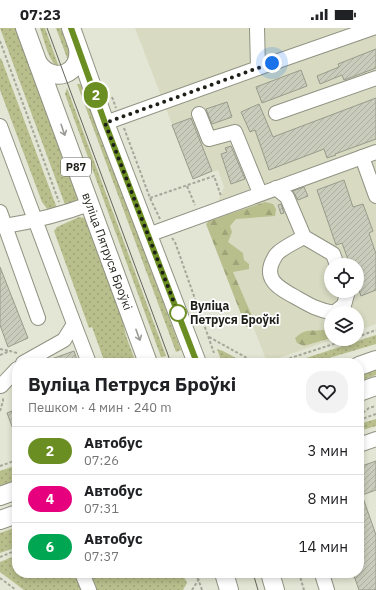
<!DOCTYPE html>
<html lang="ru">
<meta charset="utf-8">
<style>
body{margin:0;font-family:"IBM Plex Sans",sans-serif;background:#f2f2f2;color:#202124;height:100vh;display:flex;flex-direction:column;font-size:15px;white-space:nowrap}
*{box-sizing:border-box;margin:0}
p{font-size:13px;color:#757577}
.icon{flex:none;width:22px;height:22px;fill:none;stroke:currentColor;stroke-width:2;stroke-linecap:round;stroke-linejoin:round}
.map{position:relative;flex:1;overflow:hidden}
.panel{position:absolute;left:12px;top:330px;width:352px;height:220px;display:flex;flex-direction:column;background:#fff;border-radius:16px;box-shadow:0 2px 6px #0003}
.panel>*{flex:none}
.badge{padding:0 8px;border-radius:13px;font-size:14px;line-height:26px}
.controls{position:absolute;left:324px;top:230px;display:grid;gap:8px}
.controls a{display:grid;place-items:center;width:40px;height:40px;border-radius:50%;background:#fff;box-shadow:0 2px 6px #0003;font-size:20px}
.you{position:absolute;width:20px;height:20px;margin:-10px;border:3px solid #fff;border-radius:50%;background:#1a73e8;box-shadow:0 0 0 6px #1a73e833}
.map>.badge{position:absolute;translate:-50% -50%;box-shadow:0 0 0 2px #fff}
.round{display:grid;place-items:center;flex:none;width:42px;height:42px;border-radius:16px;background:#f2f2f2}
.summary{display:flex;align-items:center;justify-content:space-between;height:68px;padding:0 16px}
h1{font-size:19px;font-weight:700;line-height:30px}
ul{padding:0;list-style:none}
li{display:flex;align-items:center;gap:12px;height:48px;padding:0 16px;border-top:1px solid #e0e0e0}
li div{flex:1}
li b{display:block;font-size:15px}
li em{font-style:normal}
li .badge{min-width:44px;font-weight:700;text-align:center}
.status{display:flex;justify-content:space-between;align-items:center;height:28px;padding:0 20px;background:#fff;direction:ltr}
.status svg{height:11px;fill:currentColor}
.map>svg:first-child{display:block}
.built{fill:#d8dbc2;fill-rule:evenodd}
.grass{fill:url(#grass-dots)}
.forest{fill:url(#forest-firs)}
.building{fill:url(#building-hatch);stroke:#999b8b}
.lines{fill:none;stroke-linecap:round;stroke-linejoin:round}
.minor-casing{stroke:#909382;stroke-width:16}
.major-casing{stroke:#909382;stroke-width:20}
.path{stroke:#a5a799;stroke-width:2;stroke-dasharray:3 2;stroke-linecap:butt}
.minor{stroke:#fff;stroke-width:14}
.major{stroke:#fff;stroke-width:18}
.tram{stroke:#64655a;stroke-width:1}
.oneway{stroke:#9a9a97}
.line-casing{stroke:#fff;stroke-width:9}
.line{stroke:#6b8e23;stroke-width:6}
.walk{stroke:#1e1f18;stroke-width:4;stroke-dasharray:0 7.2}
.stop-dot{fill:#fff;stroke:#6b8e23;stroke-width:2}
.labels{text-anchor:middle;stroke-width:3.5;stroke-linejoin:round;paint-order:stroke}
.shield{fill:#fff;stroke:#62625d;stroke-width:1}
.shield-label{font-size:11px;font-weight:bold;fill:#1e1f18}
.street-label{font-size:12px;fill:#1e1f18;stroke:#fff}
.stop-label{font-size:12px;font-weight:bold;fill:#1e1f18;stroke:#fff;text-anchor:start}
</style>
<div class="status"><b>07:23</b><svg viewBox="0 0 49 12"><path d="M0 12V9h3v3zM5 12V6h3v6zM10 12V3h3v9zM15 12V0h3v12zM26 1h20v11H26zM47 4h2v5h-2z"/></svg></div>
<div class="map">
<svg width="376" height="562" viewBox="0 0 376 562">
<defs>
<pattern id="grass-dots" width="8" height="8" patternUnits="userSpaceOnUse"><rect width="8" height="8" fill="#b8be8c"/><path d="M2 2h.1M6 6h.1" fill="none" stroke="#9ea378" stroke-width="1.8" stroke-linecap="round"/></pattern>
<pattern id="forest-firs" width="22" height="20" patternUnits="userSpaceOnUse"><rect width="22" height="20" fill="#b8be8c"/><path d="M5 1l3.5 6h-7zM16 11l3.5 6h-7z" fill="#9ea378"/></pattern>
<pattern id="building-hatch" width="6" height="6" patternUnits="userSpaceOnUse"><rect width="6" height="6" fill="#c9ccbb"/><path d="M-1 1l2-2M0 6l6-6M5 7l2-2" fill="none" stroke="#acafa0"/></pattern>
</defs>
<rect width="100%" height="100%" fill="#e3e6d4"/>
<path class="built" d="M135 0H376V296L357 303V285H331V311H334L267 334 211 191 224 159 218 142 193 151ZM331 237H357V263H331Z"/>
<g class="grass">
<polygon points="0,0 20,0 79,174 67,182"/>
<path d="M40 0H45L60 42C48 33 45 14 40 0Z"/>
<polygon points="56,0 62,0 73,31 70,38"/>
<polygon points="1,30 58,183 48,182 42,174 0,62 0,31"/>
<polygon points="77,56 80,56 83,58 181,322 176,324"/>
<polygon points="67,60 166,328 161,329 65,66"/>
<polygon points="79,189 84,190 90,194 120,280 126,308 136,335 105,335 92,299 89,300 54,203 57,199"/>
<polygon points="376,307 376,316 312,335 291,335"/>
<polygon points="217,321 223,323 245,335 222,335"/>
<polygon points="376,341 376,347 359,353 359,347"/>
<polygon points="376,391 376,398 359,403 359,396"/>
<polygon points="17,437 17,457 0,463 0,443"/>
<polygon points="17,499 17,519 0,525 0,505"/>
<polygon points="17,527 17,545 75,545 82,562 24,562 0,544 0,534"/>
<polygon points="87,545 182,545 187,555 183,562 93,562"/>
</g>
<g class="forest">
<polygon points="265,174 273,176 276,181 275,188 236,191 230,198 232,204 228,214 243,225 244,232 249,236 249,241 233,244 252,288 249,299 246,299 206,196 209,193"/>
<path d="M327 301 331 303V310L304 318 297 315 295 310C308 298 313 305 327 301Z"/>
</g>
<g class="building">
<polygon points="376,21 376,40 344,52 342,47 320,56 317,48 339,39 338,36"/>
<polygon points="301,42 307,58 262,75 256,59"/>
<polygon points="376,70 376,111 335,126 336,127 327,130 324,121 269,142 255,102 250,104 241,84 259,76 273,109"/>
<polygon points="227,74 232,89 212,96 206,81"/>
<polygon points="191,90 212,143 193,151 172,97"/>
<polygon points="231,118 245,151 231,156 221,126 227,124 225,120"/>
<polygon points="344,152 353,179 363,176 373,203 369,205 376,226 376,262 361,268 357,257 357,237 350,237 342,215 336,217 317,162"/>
<polygon points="304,159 308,168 298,172 293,163"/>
<polygon points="281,176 284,185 281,186 278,177"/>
<polygon points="0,239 28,310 8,319 0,297"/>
<polygon points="74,323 78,335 43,335 43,334"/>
<polygon points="17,381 17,409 16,409 7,385"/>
<polygon points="376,433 376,462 362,467 376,507 376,562 359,562 353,545 359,545 359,439"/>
</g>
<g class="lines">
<g class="minor-casing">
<g id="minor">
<polyline points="257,0 258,40"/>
<polyline points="276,85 376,50"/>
<polyline points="199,86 209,111 235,104 260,165"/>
<polyline points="105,95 258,40 373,0"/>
<polyline points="0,98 74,296 64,312 23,335"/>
<polyline points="362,129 376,168"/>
<polyline points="276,160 287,169 304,209 333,226 337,237"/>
<polyline points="0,184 38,290"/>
<path d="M5 198C35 193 60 187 89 176"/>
<polyline points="148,207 376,124"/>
<path d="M304 209C297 213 280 221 276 227 260 251 279 260 297 270 311 278 318 282 334 285L344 277 348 263"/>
<polyline points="74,296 89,335"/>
<polyline points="1,358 17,341"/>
<polyline points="359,417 376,411"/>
<polyline points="82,545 89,562"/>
<polyline points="322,546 327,562"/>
</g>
</g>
<g class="major-casing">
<g id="major">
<path id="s1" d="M25 0 148 335"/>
<polyline points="71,0 105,95 197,335"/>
<path d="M38 35C53 57 82 46 78 20"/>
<polyline points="359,338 376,332"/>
<polyline points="359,364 376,358"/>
<polyline points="0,468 17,462"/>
<polyline points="0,492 17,486"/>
<polyline points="224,545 229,562"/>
<polyline points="270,545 275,562"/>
</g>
</g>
<g class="path">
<polyline points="0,13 59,174"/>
<polyline points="112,69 116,80"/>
<polyline points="124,100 150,170 160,191"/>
<polyline points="187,158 195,177"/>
<polyline points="150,170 214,148 221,168"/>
<polyline points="172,210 175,214 214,325"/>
<polyline points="209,309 256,335"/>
<polyline points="357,309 376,302"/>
<polyline points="0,321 9,323"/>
<polyline points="0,327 10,323 17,325"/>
<polyline points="275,335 349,311"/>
<polyline points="0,383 3,373 3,369"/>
<polyline points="359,388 369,380 376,378"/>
<polyline points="359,392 376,386"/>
<polyline points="0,438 17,432"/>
<polyline points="0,529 17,522"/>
<polyline points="196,545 202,562"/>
<polyline points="299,545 304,562"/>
<polyline points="0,550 16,562"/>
<polyline points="192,562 199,551"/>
</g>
<use href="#minor" class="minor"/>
<use href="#major" class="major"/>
<g class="tram">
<polyline points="47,0 171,335"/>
<polyline points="253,545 258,562"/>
</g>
</g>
<defs><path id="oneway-shaft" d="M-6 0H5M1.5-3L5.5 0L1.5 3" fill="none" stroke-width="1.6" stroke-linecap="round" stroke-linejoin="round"/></defs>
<g class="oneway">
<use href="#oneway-shaft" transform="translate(63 102) rotate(71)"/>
<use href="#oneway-shaft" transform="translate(138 307) rotate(70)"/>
</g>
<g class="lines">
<g class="line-casing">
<polyline id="line" points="71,0 105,95 197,335"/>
</g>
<use href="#line" class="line"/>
<polyline class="walk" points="178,285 105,95 272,35"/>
</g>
<circle class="stop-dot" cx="178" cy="285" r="8"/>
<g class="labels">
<rect class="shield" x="61" y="130" width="30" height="18" rx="3"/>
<g class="shield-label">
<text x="76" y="143">Р87</text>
</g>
<g class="street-label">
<text dy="4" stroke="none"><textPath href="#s1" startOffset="238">вуліца Пятруся Броўкі</textPath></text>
</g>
<g class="stop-label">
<text x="190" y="282">Вуліца<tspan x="190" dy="14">Петруся Броўкі</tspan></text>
</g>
</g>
</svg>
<div class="controls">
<a><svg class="icon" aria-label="locate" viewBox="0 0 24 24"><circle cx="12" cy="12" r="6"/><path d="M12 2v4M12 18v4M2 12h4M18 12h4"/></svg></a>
<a><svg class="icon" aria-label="layers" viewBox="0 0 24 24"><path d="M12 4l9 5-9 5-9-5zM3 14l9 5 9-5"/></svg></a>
</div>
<div class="you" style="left:272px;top:35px"></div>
<b class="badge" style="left:96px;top:67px;background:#6b8e23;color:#fff">2</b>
<section class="panel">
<div class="summary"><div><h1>Вуліца Петруся Броўкі</h1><p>Пешком · 4 мин · 240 m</p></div><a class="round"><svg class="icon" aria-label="heart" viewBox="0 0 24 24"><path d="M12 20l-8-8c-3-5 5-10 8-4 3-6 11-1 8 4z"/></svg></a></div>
<ul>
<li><span class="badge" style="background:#6b8e23;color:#fff">2</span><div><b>Автобус</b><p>07:26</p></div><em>3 мин</em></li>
<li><span class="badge" style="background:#e6007e;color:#fff">4</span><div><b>Автобус</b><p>07:31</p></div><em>8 мин</em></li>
<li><span class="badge" style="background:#00a651;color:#fff">6</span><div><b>Автобус</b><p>07:37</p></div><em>14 мин</em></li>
</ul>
</section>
</div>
